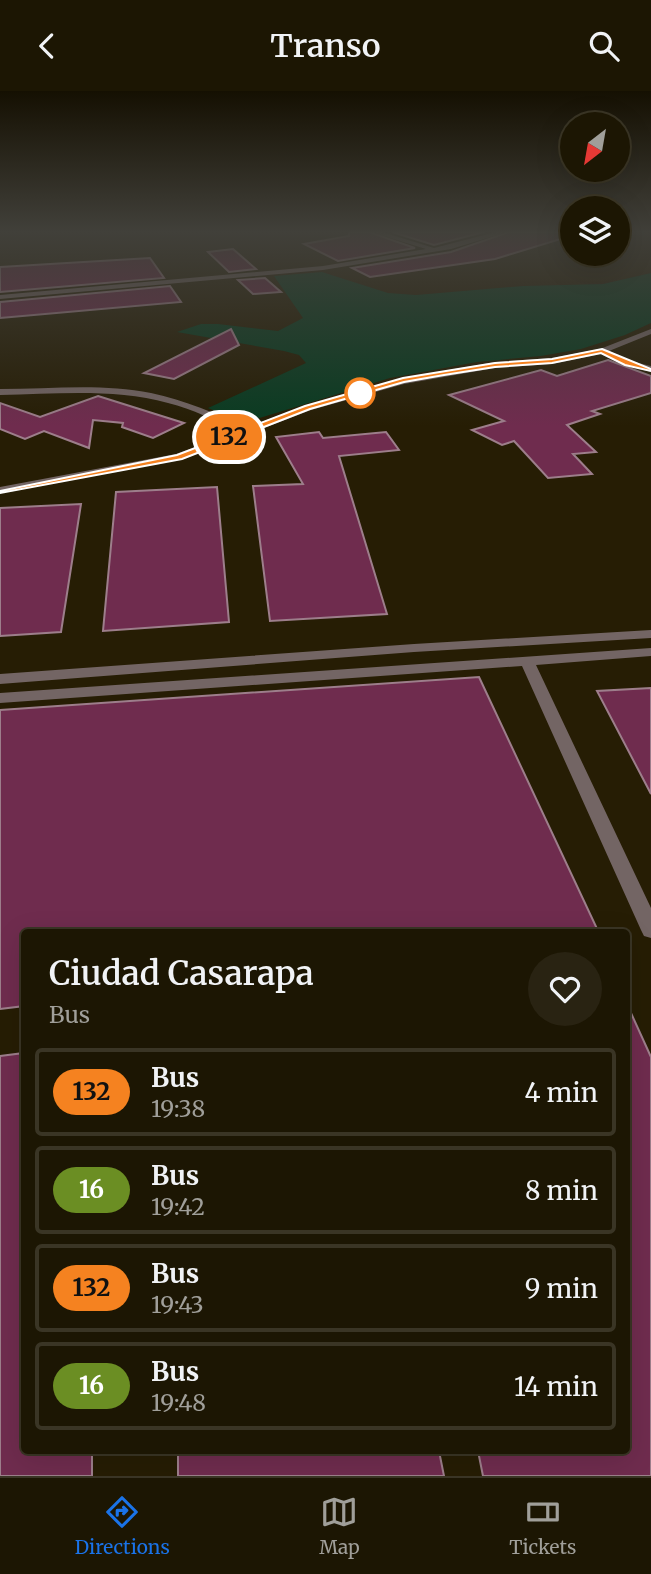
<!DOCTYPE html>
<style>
body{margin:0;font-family:Merriweather,serif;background:#292312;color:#f1f3f6;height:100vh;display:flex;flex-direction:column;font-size:26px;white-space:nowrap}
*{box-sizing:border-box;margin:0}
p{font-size:23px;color:#a09f9a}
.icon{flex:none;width:38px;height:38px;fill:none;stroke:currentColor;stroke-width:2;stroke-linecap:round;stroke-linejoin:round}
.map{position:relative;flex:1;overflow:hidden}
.sheet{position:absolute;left:21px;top:838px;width:609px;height:525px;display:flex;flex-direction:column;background:#1c1603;border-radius:7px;box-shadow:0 7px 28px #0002,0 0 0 2px #3a3525}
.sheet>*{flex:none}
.badge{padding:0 14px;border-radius:23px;font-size:24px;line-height:46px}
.needle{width:46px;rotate:211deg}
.buttons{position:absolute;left:560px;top:21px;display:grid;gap:14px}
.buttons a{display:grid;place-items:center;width:70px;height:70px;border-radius:50%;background:#1c1603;box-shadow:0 7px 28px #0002,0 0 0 2px #3a3525;font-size:35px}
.map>.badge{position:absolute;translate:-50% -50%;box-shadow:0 0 0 4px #fff}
.round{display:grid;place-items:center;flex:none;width:74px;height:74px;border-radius:37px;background:#292312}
.overview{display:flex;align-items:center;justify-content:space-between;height:119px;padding:0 28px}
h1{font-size:33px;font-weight:600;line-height:52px}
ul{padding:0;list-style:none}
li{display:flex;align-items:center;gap:21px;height:88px;margin:0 14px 10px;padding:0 14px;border:4px solid #3a3525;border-radius:7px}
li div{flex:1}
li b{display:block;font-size:26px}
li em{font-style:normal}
li .badge{min-width:77px;font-weight:700;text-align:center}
header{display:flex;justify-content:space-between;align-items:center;height:91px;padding:0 28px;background:#1c1603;font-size:32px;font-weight:600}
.dock{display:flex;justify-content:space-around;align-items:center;height:98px;border-top:2px solid #3a3525;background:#1c1603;font-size:19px;color:#a09f9a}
.dock a{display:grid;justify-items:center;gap:4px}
.dock .on{color:#1a73e8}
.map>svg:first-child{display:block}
.green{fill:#093b21}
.building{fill:#6f2c4e;stroke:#9d7e8b;stroke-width:2}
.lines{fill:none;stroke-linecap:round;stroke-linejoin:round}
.minor{fill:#736564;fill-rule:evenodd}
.line{fill:#f58220;stroke:#fff;stroke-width:2}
.stop-dot{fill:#fff;stroke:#f58220;stroke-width:3.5}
</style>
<header><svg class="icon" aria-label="back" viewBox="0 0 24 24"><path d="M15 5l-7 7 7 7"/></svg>Transo<svg class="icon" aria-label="search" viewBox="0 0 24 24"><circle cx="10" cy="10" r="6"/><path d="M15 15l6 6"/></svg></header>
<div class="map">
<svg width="651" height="1385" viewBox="0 0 651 1385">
<rect width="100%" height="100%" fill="#261d04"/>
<polygon class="green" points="322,181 388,202 416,204 523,195 603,193 651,182 651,232 625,244 581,258 541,265 477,271 390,287 243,332 208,317 306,272 299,264 284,260 177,241 201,233 218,233 278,240 303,227 274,185"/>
<g class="building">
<polygon points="349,141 369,141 415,157 338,170 304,153 349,145"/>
<polygon points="392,141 484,141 434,154"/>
<polygon points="509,141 567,141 567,146 495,168 370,186 352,177 451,161"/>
<polygon points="233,158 256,178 229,181 208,161"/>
<polygon points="150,167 164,187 0,201 0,176"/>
<polygon points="265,187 281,201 253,203 238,189"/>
<polygon points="170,195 181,211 0,227 0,211"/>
<polygon points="231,238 239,254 174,288 144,282"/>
<polygon points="608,269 651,285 651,302 592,320 600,323 567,334 596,361 573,363 592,383 548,387 514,350 502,354 472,339 504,330 449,304 541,279 557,285"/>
<polygon points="98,305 184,332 153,347 122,336 123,332 93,329 89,357 44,340 25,348 0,338 0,312 40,326"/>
<polygon points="319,341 323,347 386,341 399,359 339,365 387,523 270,530 253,395 303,393 276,346"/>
<polygon points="217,396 229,531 103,540 116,401"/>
<polygon points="81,413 61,541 0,545 0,417"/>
<polygon points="479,586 599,842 24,842 24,915 0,918 0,619"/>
<polygon points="651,597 651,703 597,600"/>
<polygon points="626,911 651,966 651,1385 483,1385 478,1360 626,1360"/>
<polygon points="24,962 24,1360 92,1360 92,1385 0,1385 0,965"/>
<polygon points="178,1360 439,1360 444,1385 178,1385"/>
</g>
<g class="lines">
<g class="minor">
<polygon points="371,141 382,141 434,157 496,141 507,141 451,158 323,179 0,208 0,204 323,175 426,158"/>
<path d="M651 238V243L609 260 630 270 651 275V281L624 274 601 263 552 273 495 277 404 293 311 319 183 368 0 402V396L176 363 239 340C215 330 193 318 168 312 114 297 56 303 0 304V298C50 298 102 292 151 302 185 309 216 323 248 336L305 315 403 287 495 271 552 267 600 258Z"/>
<polygon points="651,539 651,547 414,561 0,593 0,583 414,553"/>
<polygon points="651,557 651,565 536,574 651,817 651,847 644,845 641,839 522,575 0,612 0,602"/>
</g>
</g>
<linearGradient id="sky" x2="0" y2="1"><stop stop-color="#151002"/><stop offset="0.42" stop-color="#41403a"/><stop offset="1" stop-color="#41403a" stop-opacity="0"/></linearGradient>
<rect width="651" height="335" fill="url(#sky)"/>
<polygon class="line" points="602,258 651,278 651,280 625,274 601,262 552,272 495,276 444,284 404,291 310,318 182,368 0,402 0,400 177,364 305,315 403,287 495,272 552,268"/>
<circle class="stop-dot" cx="360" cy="302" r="14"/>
</svg>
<div class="buttons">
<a><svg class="needle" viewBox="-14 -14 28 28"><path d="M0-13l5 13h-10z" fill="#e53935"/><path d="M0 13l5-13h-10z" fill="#a09f9a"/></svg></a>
<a><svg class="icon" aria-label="layers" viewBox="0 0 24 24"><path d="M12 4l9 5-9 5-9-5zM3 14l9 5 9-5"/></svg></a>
</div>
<b class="badge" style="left:229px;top:346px;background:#f58220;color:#111">132</b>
<section class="sheet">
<div class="overview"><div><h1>Ciudad Casarapa</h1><p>Bus</p></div><a class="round"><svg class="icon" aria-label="heart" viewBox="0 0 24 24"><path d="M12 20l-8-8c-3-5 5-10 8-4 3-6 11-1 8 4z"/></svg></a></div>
<ul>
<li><span class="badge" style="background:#f58220;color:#111">132</span><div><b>Bus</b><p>19:38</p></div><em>4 min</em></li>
<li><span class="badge" style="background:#6b8e23;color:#fff">16</span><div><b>Bus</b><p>19:42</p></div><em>8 min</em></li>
<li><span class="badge" style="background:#f58220;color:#111">132</span><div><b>Bus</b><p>19:43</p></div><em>9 min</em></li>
<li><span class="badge" style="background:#6b8e23;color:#fff">16</span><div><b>Bus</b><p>19:48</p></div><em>14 min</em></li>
</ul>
</section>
</div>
<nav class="dock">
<a class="on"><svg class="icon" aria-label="directions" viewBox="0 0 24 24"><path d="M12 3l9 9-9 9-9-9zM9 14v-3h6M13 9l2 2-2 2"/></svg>Directions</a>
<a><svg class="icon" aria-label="map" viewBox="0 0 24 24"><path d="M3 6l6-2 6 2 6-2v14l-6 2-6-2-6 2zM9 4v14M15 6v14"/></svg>Map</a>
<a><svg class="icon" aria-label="tickets" viewBox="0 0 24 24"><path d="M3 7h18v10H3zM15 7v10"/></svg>Tickets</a>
</nav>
